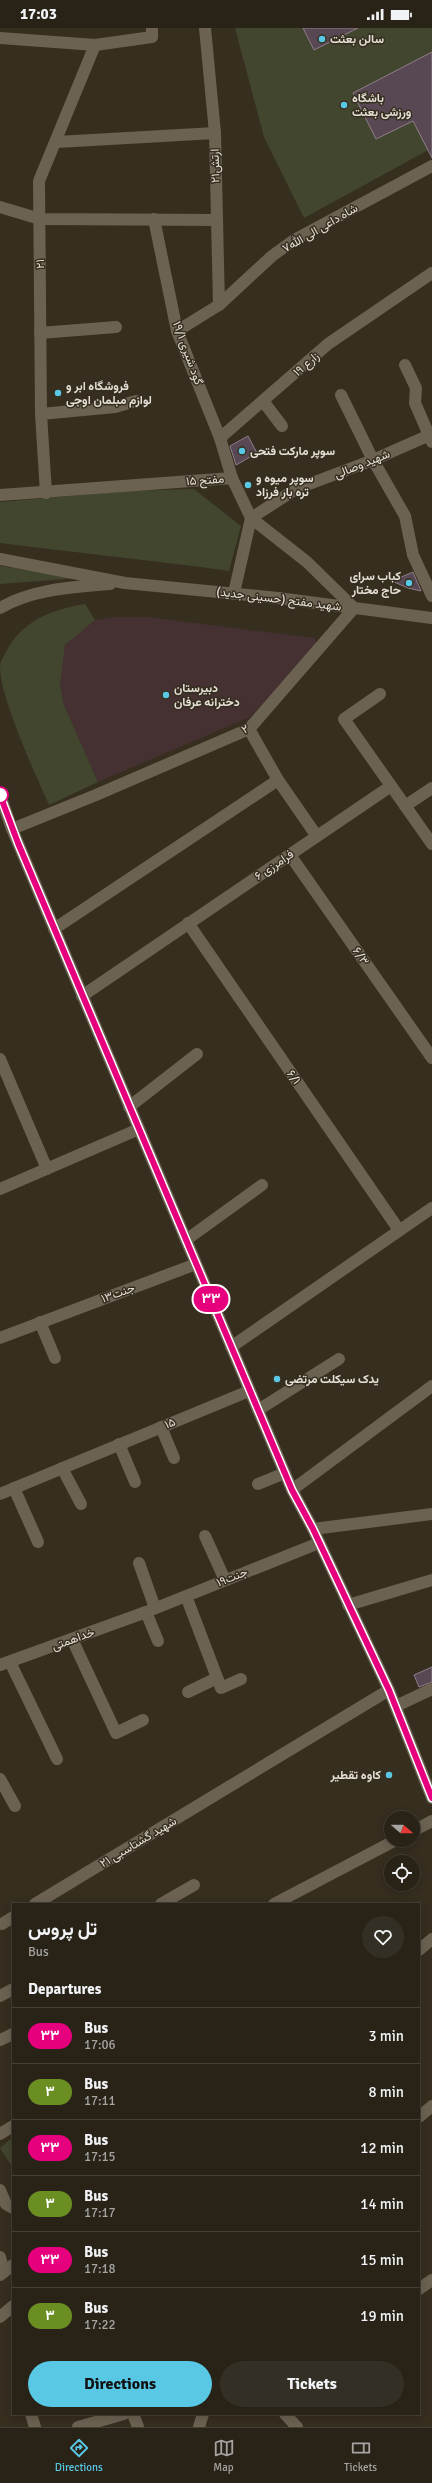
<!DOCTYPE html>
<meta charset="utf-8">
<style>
body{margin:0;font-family:Signika,Vazirmatn,sans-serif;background:#342f24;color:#f1f3f6;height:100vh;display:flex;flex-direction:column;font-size:15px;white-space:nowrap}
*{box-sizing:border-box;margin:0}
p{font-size:13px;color:#a5a4a1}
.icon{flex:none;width:22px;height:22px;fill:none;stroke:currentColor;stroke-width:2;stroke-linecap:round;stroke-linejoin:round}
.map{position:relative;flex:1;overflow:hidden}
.drawer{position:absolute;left:12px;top:1875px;width:408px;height:512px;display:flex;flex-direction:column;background:#282217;border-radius:0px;box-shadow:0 2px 10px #0003,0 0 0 1px #443f36}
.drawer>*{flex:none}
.badge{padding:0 8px;border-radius:13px;font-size:14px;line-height:26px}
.needle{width:26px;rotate:110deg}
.buttons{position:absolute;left:384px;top:1783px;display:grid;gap:8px}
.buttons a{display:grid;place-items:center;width:36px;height:36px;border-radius:50%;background:#282217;box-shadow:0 2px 10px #0003,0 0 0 1px #443f36;font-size:20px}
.map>.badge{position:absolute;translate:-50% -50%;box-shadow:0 0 0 2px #fff}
h2{padding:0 16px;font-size:15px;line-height:36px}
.round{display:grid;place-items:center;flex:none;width:42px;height:42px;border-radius:21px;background:#342f24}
.summary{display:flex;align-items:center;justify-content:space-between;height:68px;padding:0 16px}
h1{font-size:19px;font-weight:700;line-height:30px}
.primary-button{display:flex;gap:8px;margin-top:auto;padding:8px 16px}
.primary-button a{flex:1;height:46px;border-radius:24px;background:#59c8e5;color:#111;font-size:16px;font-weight:700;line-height:46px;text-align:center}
.primary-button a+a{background:#342f24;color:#f1f3f6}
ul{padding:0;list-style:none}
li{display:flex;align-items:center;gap:12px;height:56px;padding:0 16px;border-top:1px solid #443f36}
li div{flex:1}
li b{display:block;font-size:15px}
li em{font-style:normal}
li .badge{min-width:44px;font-weight:700;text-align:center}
.status{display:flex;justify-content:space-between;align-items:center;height:28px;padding:0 20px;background:#282217;direction:ltr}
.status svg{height:11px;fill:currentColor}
.dock{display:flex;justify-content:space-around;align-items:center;height:56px;border-top:1px solid #443f36;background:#282217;font-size:11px;color:#a5a4a1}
.dock a{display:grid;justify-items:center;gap:2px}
.dock .current{color:#59c8e5}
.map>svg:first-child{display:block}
.education{fill:#453132}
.green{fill:#42462f}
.building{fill:#584853;stroke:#8f7e8a}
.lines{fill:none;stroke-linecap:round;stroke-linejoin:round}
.minor{stroke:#6b6252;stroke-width:12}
.line-casing{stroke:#fff;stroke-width:9}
.line{stroke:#e6007e;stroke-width:6}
.poi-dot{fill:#59c8e5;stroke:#362e1f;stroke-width:1.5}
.stop-dot{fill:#fff;stroke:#e6007e;stroke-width:2}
.labels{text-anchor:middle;stroke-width:3;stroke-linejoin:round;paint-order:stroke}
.poi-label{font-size:12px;font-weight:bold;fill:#e5e0d7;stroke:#362e1f;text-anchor:start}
.street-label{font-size:12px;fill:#e5e0d7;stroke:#362e1f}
</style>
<div class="status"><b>17:03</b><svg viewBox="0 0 49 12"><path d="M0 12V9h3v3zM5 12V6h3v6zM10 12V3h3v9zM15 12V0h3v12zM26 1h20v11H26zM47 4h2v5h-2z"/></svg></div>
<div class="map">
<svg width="432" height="2399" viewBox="0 0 432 2399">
<rect width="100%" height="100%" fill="#362e1f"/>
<polygon class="education" points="117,589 147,589 315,610 317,617 250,689 98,754 64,677 60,658 61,639 65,617 80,604 95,592"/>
<g class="green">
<polygon points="235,0 432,0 432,120 304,190 264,109"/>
<path d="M194 461 241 498 229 543C153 532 76 525 0 515V474L128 463Z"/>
<polygon points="0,538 78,550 0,556"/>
<path d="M85 576 95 592 65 617 60 657 64 677 98 754 49 777C35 745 0 670 0 638 0 633 4 628 6 624 21 593 53 581 85 576Z"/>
<polygon points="13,2109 13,2140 0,2120"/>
</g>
<g class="building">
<polygon points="303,0 358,0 314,22"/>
<polygon points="432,24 432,130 413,93 376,111 353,65"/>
<polygon points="248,408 257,425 236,437 230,418"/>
<polygon points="413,544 421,563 408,560 392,553"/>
<polygon points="432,1639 432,1654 419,1659 414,1647"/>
</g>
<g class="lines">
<g class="minor">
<polyline points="205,0 215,105 219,277"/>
<polyline points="0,10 95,17 152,9 152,0"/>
<polyline points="57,114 215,105"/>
<polyline points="0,179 40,191 216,192"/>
<polyline points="154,191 177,303 220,410"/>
<polyline points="177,303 219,277 272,228 294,212 432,138"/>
<polyline points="40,305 116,299"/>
<polyline points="405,337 416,360 415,375 432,414"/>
<polyline points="341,367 373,432 405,488 413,527 432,568"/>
<polyline points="263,373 282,398"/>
<polyline points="41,386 115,379 136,373"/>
<polyline points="232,450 220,410 328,316 432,245"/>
<polyline points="46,465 41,386 39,153 95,17"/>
<polyline points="0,467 232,450 251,490 307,534 354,580 249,701 96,767 12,801"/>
<polyline points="0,531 125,555 278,570 432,590"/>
<polyline points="234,565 251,490 296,461 373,432 432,406"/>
<path d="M0 580C33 561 73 559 110 556"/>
<polyline points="380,666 344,691 432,816"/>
<polyline points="249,701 278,752 316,807"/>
<polyline points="0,767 12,801 292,1462 313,1501 389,1662 432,1770"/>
<polyline points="405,778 432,760"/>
<polyline points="290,827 432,1030"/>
<polyline points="188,895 399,1202"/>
<polyline points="54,901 278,752"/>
<polyline points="82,968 391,758"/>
<polyline points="0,1031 47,1141"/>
<polyline points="129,1079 197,1026"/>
<polyline points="0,1161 139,1101"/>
<polyline points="186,1212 262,1157"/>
<polyline points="40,1294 55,1330"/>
<polyline points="0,1310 196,1236"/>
<polyline points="231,1319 432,1180"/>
<polyline points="258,1382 339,1331"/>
<polyline points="161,1399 174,1430"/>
<polyline points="119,1416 135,1454"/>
<polyline points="62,1440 81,1476"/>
<polyline points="258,1456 285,1445"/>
<polyline points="14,1460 38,1514"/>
<polyline points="292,1462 432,1358"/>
<polyline points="0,1466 249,1363"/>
<polyline points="313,1501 432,1486"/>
<polyline points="205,1508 225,1552"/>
<polyline points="139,1535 155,1580"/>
<polyline points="186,1568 221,1660 241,1651"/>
<polyline points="348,1577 432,1552"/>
<polyline points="146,1584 158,1613"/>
<polyline points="72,1611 116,1705 143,1692"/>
<polyline points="10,1634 57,1731"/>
<polyline points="0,1637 146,1584 319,1515"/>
<polyline points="188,1664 217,1650"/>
<polyline points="396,1678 432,1661"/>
<polyline points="0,1751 15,1778"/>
<polyline points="413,1803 432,1793"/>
<polyline points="35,1876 389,1662"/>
<polyline points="161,1876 194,1857"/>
<polyline points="274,1876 396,1812"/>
<polyline points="2,1896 13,1889"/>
<polyline points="419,1922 432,1911"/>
<polyline points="0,1968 13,1961"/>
<polyline points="0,2012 13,2006"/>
<polyline points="419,2089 432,2078"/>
<polyline points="0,2106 13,2098"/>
<polyline points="0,2162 6,2176 13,2180"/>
<polyline points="0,2229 4,2244"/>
<polyline points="0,2247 13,2237"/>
<polyline points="419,2261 432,2252"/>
<polyline points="0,2289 13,2278"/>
<polyline points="31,2386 35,2399"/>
<polyline points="133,2386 138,2399"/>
<polyline points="285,2386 297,2399"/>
<polyline points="78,2399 124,2386"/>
<polyline points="199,2399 203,2386"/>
</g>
</g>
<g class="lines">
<g class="line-casing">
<polyline id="line" points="0,767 18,815 292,1462 313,1501 389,1662 432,1770"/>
</g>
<use href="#line" class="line"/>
</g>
<g class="poi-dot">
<circle cx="322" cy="11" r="4"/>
<circle cx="344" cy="77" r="4"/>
<circle cx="58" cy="365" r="4"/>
<circle cx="242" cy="423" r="4"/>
<circle cx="248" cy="457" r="4"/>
<circle cx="409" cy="555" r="4"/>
<circle cx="166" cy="667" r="4"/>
<circle cx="277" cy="1351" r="4"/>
<circle cx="389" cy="1747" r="4"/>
</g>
<circle class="stop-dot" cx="0" cy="767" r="8"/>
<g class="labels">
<g class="poi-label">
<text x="330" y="15">سالن بعثت</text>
<text x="352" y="74">باشگاه<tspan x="352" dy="14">ورزشی بعثت</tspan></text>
<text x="66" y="362">فروشگاه ابر و<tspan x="66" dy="14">لوازم مبلمان اوجی</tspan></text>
<text x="250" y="427">سوپر مارکت فتحی</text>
<text x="256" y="454">سوپر میوه و<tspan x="256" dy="14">تره بار فرزاد</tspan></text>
<text x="401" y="552" text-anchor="end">کباب سرای<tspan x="401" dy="14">حاج مختار</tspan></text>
<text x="174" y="664">دبیرستان<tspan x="174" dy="14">دخترانه عرفان</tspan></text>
<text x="285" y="1355">یدک سیکلت مرتضی</text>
<text x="381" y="1751" text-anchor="end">کاوه تقطیر</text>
</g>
<g class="street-label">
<text transform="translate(215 138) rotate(-91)" y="4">ارتش۲۱</text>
<text transform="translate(320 200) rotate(-30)" y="4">شاه داعی الی الله۷</text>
<text transform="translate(40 236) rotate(-90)" y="4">۲۱</text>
<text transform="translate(188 325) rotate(70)" y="4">۱۹/۱ گود شیری</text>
<text transform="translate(306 336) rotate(-41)" y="4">۱۹ زارع</text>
<text transform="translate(362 436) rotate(-22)" y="4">شهید وصالی</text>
<text transform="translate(205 452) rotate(-4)" y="4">مفتح ۱۵</text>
<text transform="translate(279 571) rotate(7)" y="4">شهید مفتح (حسینی جدید)</text>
<text transform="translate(245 701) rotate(-32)" y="4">۲</text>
<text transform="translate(274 837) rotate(-34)" y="4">فرامرزی ۶</text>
<text transform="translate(361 928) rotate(55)" y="4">۶/۳</text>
<text transform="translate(294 1049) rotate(55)" y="4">۶/۱</text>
<text transform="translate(118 1265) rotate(-20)" y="4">جنت۱۳</text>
<text transform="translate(170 1395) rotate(-22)" y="4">۱۵</text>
<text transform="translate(232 1549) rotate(-22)" y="4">جنت۱۹</text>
<text transform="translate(73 1611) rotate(-20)" y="4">خداهمتی</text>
<text transform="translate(138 1814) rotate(-31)" y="4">شهید گشتاسبی ۲۱</text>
</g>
</g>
</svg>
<div class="buttons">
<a><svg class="needle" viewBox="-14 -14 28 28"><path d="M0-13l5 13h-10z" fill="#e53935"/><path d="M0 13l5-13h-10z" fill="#a5a4a1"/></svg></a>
<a><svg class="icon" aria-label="locate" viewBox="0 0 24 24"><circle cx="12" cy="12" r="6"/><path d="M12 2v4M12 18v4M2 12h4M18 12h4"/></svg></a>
</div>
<b class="badge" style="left:211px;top:1271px;background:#e6007e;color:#fff">۳۳</b>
<section class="drawer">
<div class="summary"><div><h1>تل پروس</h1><p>Bus</p></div><a class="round"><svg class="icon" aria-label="heart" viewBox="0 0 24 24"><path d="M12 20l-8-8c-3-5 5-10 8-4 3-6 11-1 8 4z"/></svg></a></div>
<h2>Departures</h2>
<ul>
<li><span class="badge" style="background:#e6007e;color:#fff">۳۳</span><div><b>Bus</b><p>17:06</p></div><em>3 min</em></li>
<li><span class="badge" style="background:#6b8e23;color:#fff">۳</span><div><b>Bus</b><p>17:11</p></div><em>8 min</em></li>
<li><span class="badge" style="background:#e6007e;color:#fff">۳۳</span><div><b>Bus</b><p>17:15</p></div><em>12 min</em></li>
<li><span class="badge" style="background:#6b8e23;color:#fff">۳</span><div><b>Bus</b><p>17:17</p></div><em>14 min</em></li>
<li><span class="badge" style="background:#e6007e;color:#fff">۳۳</span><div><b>Bus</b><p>17:18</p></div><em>15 min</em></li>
<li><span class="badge" style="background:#6b8e23;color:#fff">۳</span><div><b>Bus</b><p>17:22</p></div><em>19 min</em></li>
</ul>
<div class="primary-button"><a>Directions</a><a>Tickets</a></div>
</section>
</div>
<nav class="dock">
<a class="current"><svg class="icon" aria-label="directions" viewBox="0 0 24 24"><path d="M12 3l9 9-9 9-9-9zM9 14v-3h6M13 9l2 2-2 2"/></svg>Directions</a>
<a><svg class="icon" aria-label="map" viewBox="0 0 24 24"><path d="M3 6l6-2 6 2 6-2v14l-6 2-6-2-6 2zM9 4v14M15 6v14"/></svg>Map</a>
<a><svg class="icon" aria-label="tickets" viewBox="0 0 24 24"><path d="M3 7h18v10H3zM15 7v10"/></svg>Tickets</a>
</nav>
